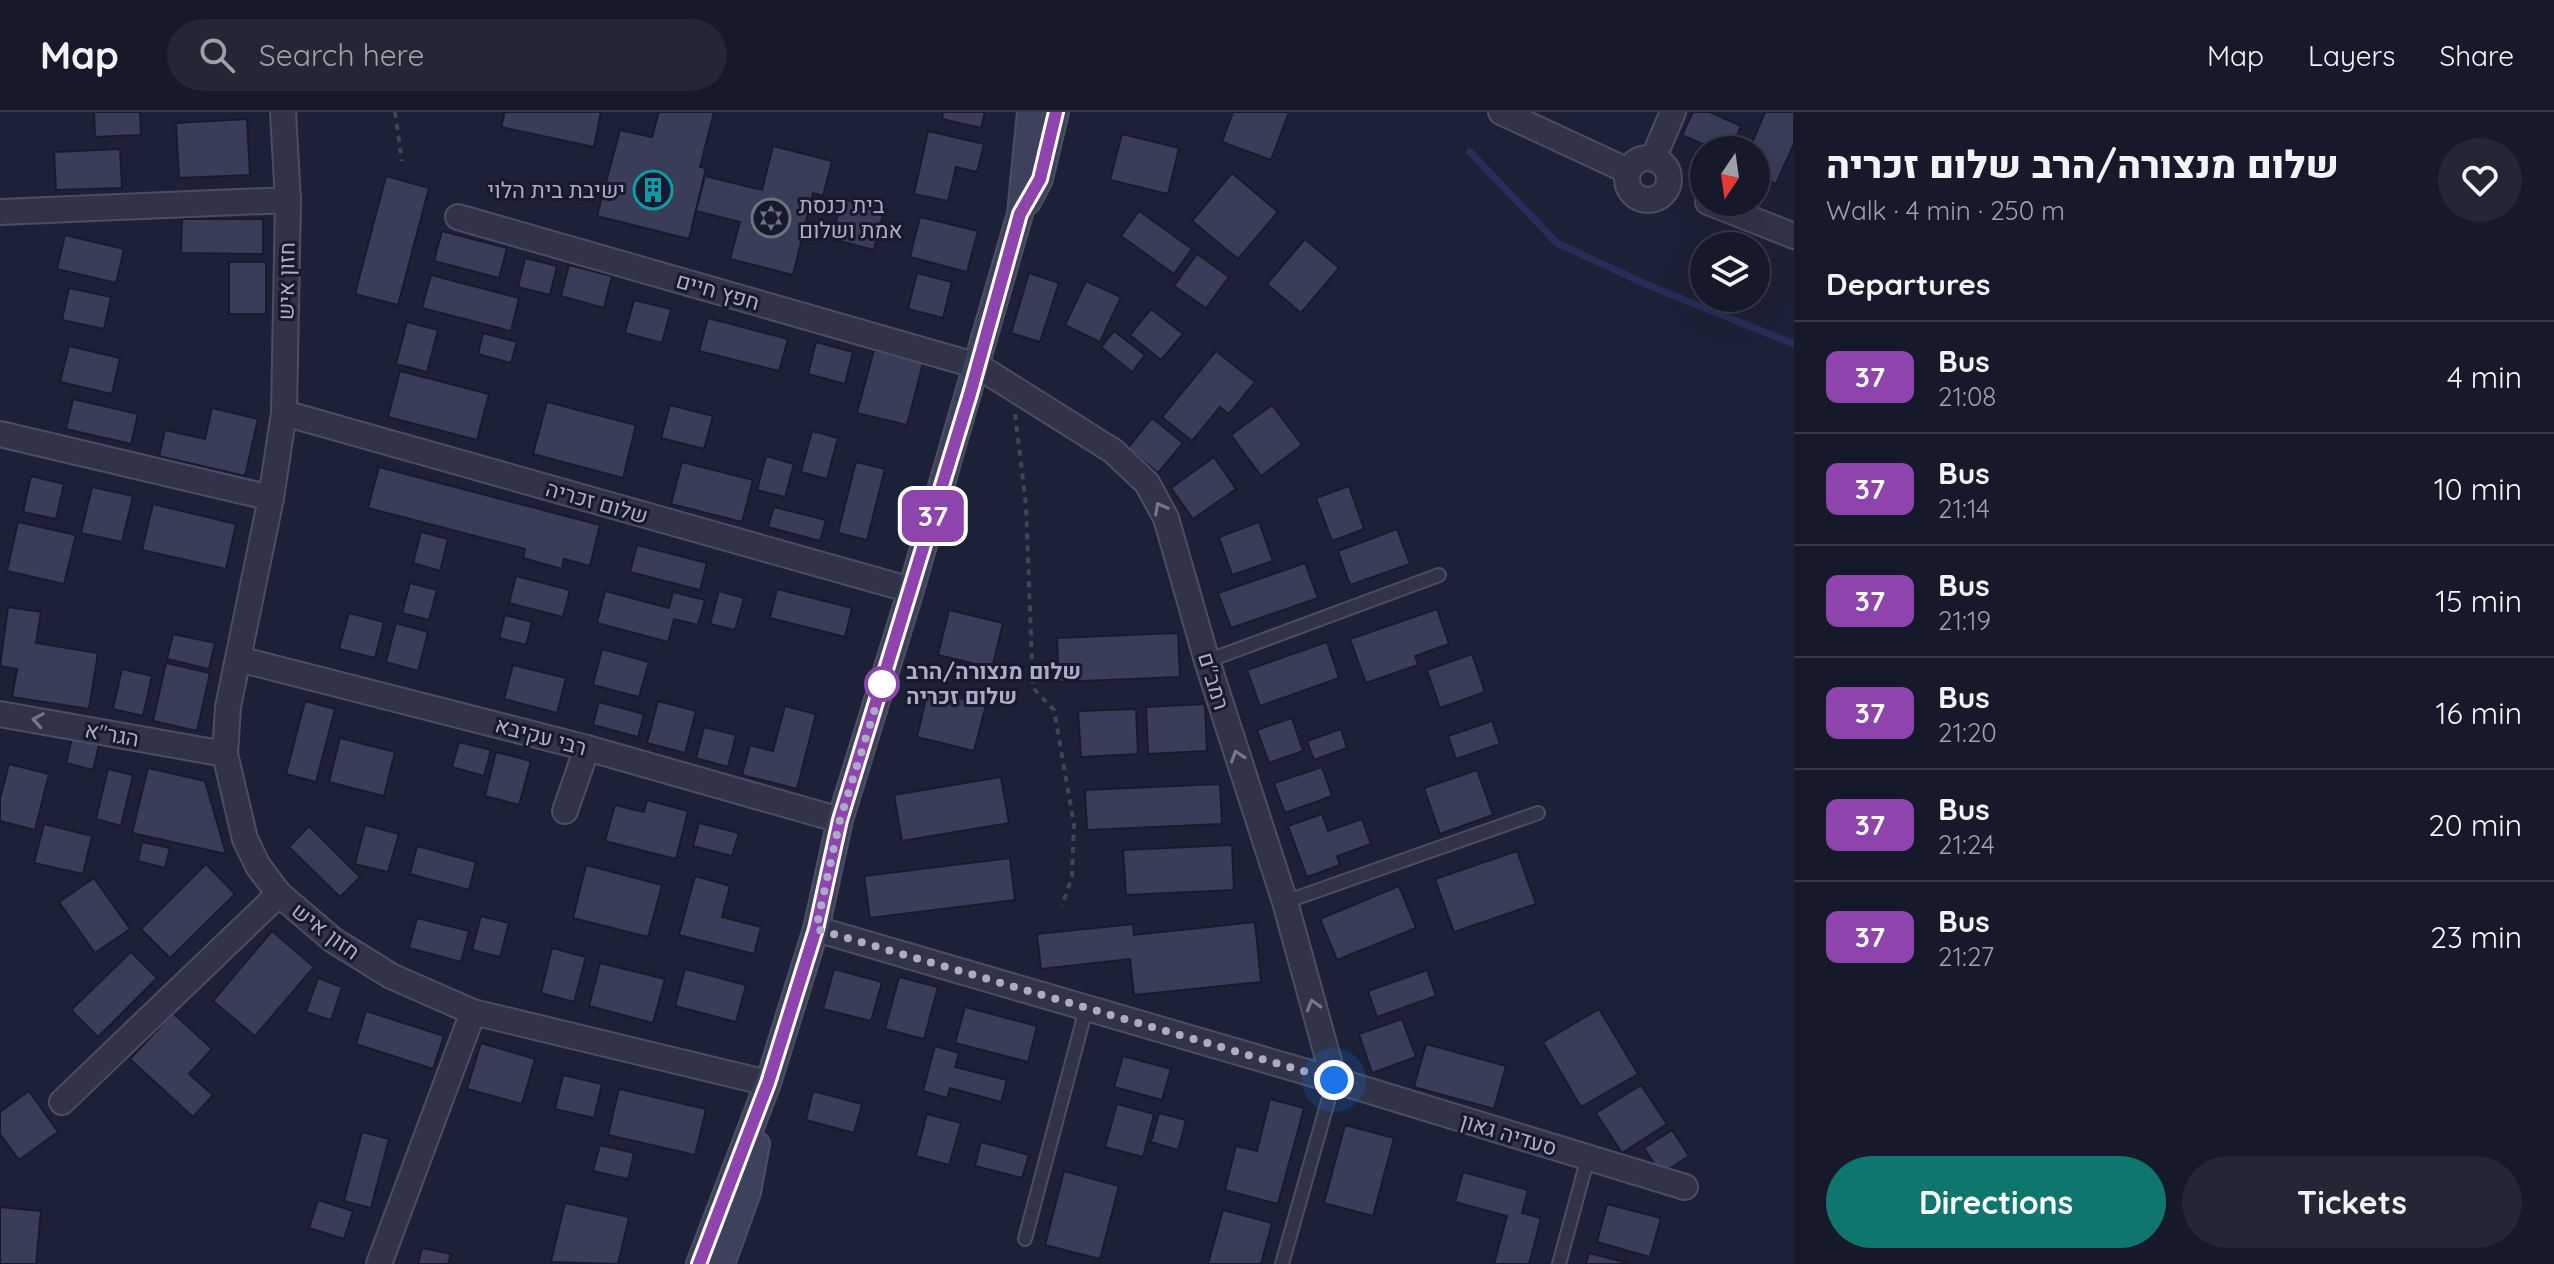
<!DOCTYPE html>
<meta charset="utf-8">
<style>
body{margin:0;font-family:Quicksand,Heebo,sans-serif;background:#232635;color:#f1f3f6;height:100vh;display:flex;flex-direction:column;font-size:30px;white-space:nowrap}
*{box-sizing:border-box;margin:0}
p{font-size:26px;color:#9ea0a8}
.icon{flex:none;width:44px;height:44px;fill:none;stroke:currentColor;stroke-width:2;stroke-linecap:round;stroke-linejoin:round}
.map{position:relative;flex:1;overflow:hidden}
.details{display:flex;flex-direction:column;background:#161929;width:760px}
.details>*{flex:none}
.badge{padding:0 16px;border-radius:12px;font-size:28px;line-height:52px}
.needle{width:52px;rotate:193deg}
.buttons{position:absolute;left:1690px;top:24px;display:grid;gap:16px}
.buttons a{display:grid;place-items:center;width:80px;height:80px;border-radius:50%;background:#161929;box-shadow:0 8px 32px #0002,0 0 0 2px #353846;font-size:40px}
.you{position:absolute;width:40px;height:40px;margin:-20px;border:6px solid #fff;border-radius:50%;background:#1a73e8;box-shadow:0 0 0 12px #1a73e833}
.map>.badge{position:absolute;translate:-50% -50%;box-shadow:0 0 0 4px #fff}
h2{padding:0 32px;font-size:30px;line-height:72px}
.round{display:grid;place-items:center;flex:none;width:84px;height:84px;border-radius:42px;background:#232635}
.summary{display:flex;align-items:center;justify-content:space-between;height:136px;padding:0 32px}
h1{font-size:38px;font-weight:800;line-height:60px}
.button{display:flex;gap:16px;margin-top:auto;padding:16px 32px}
.button a{flex:1;height:92px;border-radius:48px;background:#0f766e;color:#fff;font-size:32px;font-weight:800;line-height:92px;text-align:center}
.button a+a{background:#232635;color:#f1f3f6}
ul{padding:0;list-style:none}
li{display:flex;align-items:center;gap:24px;height:112px;padding:0 32px;border-top:2px solid #353846}
li div{flex:1}
li b{display:block;font-size:30px}
li em{font-style:normal}
li .badge{min-width:88px;font-weight:700;text-align:center}
header{display:flex;align-items:center;gap:48px;box-sizing:border-box;height:112px;padding:0 40px;background:#161929;border-bottom:2px solid #353846}
header strong{font-size:38px}
nav{display:flex;gap:44px;margin-inline-start:auto;font-size:28px}
.search{width:560px;height:72px;background:#232635;display:flex;align-items:center;gap:20px;box-sizing:border-box;padding:0 28px;border-radius:44px;color:#9ea0a8;font-size:30px}
main{display:flex;flex:1;min-height:0}
.map>svg:first-child{display:block}
.lines{fill:none;stroke-linecap:round;stroke-linejoin:round}
.stream{stroke:#282e58;stroke-width:7}
.building{fill:#393d58;stroke:#181b2e;stroke-width:2}
.lane-casing{stroke:#4b4e63;stroke-width:16}
.street-casing{stroke:#4b4e63;stroke-width:28}
.secondary-casing{stroke:#4b4e63;stroke-width:28}
.path{stroke:#394953;stroke-width:4;stroke-dasharray:6 6;stroke-linecap:butt}
.lane{stroke:#313348;stroke-width:12}
.street{stroke:#313348;stroke-width:24}
.secondary{stroke:#3e415b;stroke-width:24}
.oneway{stroke:#74768d}
.line-casing{stroke:#fff;stroke-width:18}
.line{stroke:#8e44ad;stroke-width:12}
.walk{stroke:#aaadc5;stroke-width:8;stroke-dasharray:0 14.4}
.stop-dot{fill:#fff;stroke:#8e44ad;stroke-width:4}
.labels{text-anchor:middle;stroke-width:6;stroke-linejoin:round;paint-order:stroke}
.poi-label{font-size:22px;fill:#aaadc5;stroke:#17192c;text-anchor:end}
.street-label{font-size:22px;fill:#aaadc5;stroke:#17192c}
.stop-label{font-size:22px;font-weight:bold;fill:#aaadc5;stroke:#17192c;text-anchor:start}
</style>
<header>
<strong>Map</strong>
<div class="search"><svg class="icon" aria-label="search" viewBox="0 0 24 24"><circle cx="10" cy="10" r="6"/><path d="M15 15l6 6"/></svg>Search here</div>
<nav><a>Map</a><a>Layers</a><a>Share</a></nav>
</header>
<main>
<div class="map">
<svg width="1794" height="1152" viewBox="0 0 1794 1152">
<rect width="100%" height="100%" fill="#1d2137"/>
<g class="lines">
<polyline class="stream" points="1470,40 1557,131 1650,174 1794,232"/>
</g>
<g class="building">
<polygon points="94,0 140,0 141,23 95,25"/>
<polygon points="505,0 601,0 594,35 501,15"/>
<polygon points="659,0 714,0 700,55 706,56 689,127 597,104 620,18 652,25"/>
<polygon points="943,0 985,0 981,16 942,7"/>
<polygon points="1233,0 1289,0 1271,48 1222,30"/>
<polygon points="1693,0 1710,0 1741,14 1731,38 1716,38 1682,23"/>
<polygon points="1765,0 1794,0 1794,32 1776,72 1756,64 1756,38 1749,38"/>
<polygon points="247,7 250,63 179,66 176,11"/>
<polygon points="928,19 984,32 977,60 956,55 948,89 914,82"/>
<polygon points="1122,22 1179,36 1168,82 1110,68"/>
<polygon points="773,34 832,49 823,84 813,81 793,163 730,147 740,110 696,99 705,64 762,78"/>
<polygon points="120,37 122,76 56,78 54,40"/>
<polygon points="1232,61 1278,100 1238,147 1192,109"/>
<polygon points="386,64 429,76 398,193 355,182"/>
<polygon points="842,87 884,98 874,138 832,127"/>
<polygon points="1139,99 1192,137 1174,162 1121,124"/>
<polygon points="920,105 978,119 967,160 910,145"/>
<polygon points="182,107 263,107 263,142 181,141"/>
<polygon points="442,119 507,136 499,166 434,149"/>
<polygon points="65,123 124,137 116,171 57,157"/>
<polygon points="1305,127 1339,156 1301,201 1267,172"/>
<polygon points="1197,142 1229,165 1206,196 1174,174"/>
<polygon points="525,146 557,154 550,183 518,175"/>
<rect x="229" y="150" width="37" height="52"/>
<polygon points="569,153 612,164 604,196 561,184"/>
<polygon points="917,161 952,170 943,206 908,197"/>
<polygon points="1029,161 1059,171 1040,230 1011,221"/>
<polygon points="431,163 519,186 511,219 422,196"/>
<polygon points="1086,169 1121,185 1100,230 1065,213"/>
<polygon points="69,176 111,185 104,217 62,208"/>
<polygon points="634,188 671,197 662,231 625,221"/>
<polygon points="1151,197 1183,222 1161,248 1130,223"/>
<polygon points="708,206 788,227 779,259 699,239"/>
<polygon points="407,210 438,218 427,260 396,252"/>
<polygon points="1114,219 1145,243 1132,260 1101,235"/>
<polygon points="483,221 517,230 511,251 478,242"/>
<polygon points="816,230 853,240 845,272 808,262"/>
<polygon points="69,234 120,246 112,282 60,270"/>
<polygon points="874,238 923,251 907,313 857,301"/>
<polygon points="1216,239 1255,270 1229,302 1220,295 1192,329 1162,305"/>
<polygon points="400,259 489,282 477,328 388,305"/>
<polygon points="73,287 138,302 131,332 66,317"/>
<polygon points="547,290 636,313 623,366 533,342"/>
<polygon points="670,293 713,304 704,337 661,326"/>
<polygon points="1272,293 1302,333 1261,364 1231,323"/>
<polygon points="212,296 258,307 245,364 159,344 165,318 205,327"/>
<polygon points="1152,306 1183,331 1158,361 1128,336"/>
<polygon points="812,319 838,326 827,367 801,360"/>
<polygon points="766,344 794,352 785,385 757,378"/>
<polygon points="1214,345 1236,377 1193,407 1171,376"/>
<polygon points="682,350 753,368 742,410 671,392"/>
<polygon points="856,350 885,357 867,428 838,421"/>
<polygon points="379,355 600,413 590,454 564,447 562,457 523,446 525,437 368,396"/>
<polygon points="31,364 64,372 56,407 23,400"/>
<polygon points="1349,374 1364,417 1332,429 1316,386"/>
<polygon points="92,375 133,384 122,430 81,421"/>
<polygon points="153,392 236,412 226,457 142,438"/>
<polygon points="774,395 826,408 820,429 768,415"/>
<polygon points="18,410 76,423 64,472 7,459"/>
<polygon points="1259,410 1273,449 1232,463 1219,425"/>
<polygon points="1397,417 1410,452 1350,473 1338,439"/>
<polygon points="421,420 448,427 440,459 413,451"/>
<polygon points="637,433 707,451 700,478 630,460"/>
<polygon points="1305,451 1318,486 1231,516 1218,481"/>
<polygon points="516,464 570,478 563,505 509,491"/>
<polygon points="410,471 437,478 429,508 402,501"/>
<polygon points="777,477 852,496 845,525 770,506"/>
<polygon points="605,479 669,496 673,480 705,488 698,513 674,507 668,530 597,511"/>
<polygon points="719,479 744,486 735,518 710,512"/>
<polygon points="8,495 41,500 36,531 98,541 89,597 12,585 17,557 0,554"/>
<polygon points="1437,497 1449,532 1415,544 1418,553 1366,571 1350,527"/>
<polygon points="949,498 1003,511 992,556 938,543"/>
<polygon points="349,501 384,510 375,546 339,537"/>
<polygon points="505,503 532,510 526,533 499,526"/>
<polygon points="396,511 428,520 418,559 386,550"/>
<polygon points="1178,521 1180,565 1059,570 1057,526"/>
<polygon points="173,522 215,531 209,557 167,547"/>
<polygon points="1327,530 1339,566 1260,594 1247,558"/>
<polygon points="602,537 649,550 639,585 593,573"/>
<polygon points="1472,542 1485,580 1440,596 1427,558"/>
<polygon points="166,551 210,561 197,619 153,609"/>
<polygon points="513,553 566,566 557,601 504,587"/>
<polygon points="122,557 152,564 143,604 113,597"/>
<polygon points="928,578 986,593 974,639 917,625"/>
<polygon points="305,589 335,597 316,670 286,662"/>
<polygon points="658,589 696,599 685,641 647,631"/>
<polygon points="599,590 644,602 638,625 593,613"/>
<polygon points="1205,592 1207,639 1148,642 1146,595"/>
<polygon points="785,594 816,602 797,677 742,663 750,633 773,639"/>
<polygon points="1136,597 1138,642 1081,645 1078,599"/>
<polygon points="1292,606 1303,639 1269,651 1257,618"/>
<polygon points="1492,609 1500,632 1456,647 1448,624"/>
<polygon points="704,615 736,623 728,655 696,646"/>
<polygon points="1341,617 1347,636 1314,648 1307,629"/>
<polygon points="72,626 99,633 93,658 66,651"/>
<polygon points="340,626 395,640 384,684 329,670"/>
<polygon points="459,630 491,638 484,664 452,655"/>
<polygon points="496,640 531,649 519,693 485,684"/>
<polygon points="9,652 49,662 35,718 0,709 0,687"/>
<polygon points="1322,655 1332,684 1285,701 1274,671"/>
<polygon points="148,656 205,669 226,742 132,721"/>
<polygon points="108,657 133,663 121,714 96,707"/>
<polygon points="1477,658 1493,703 1440,722 1424,676"/>
<polygon points="1001,665 1009,711 902,729 894,683"/>
<polygon points="1220,672 1222,712 1087,718 1085,678"/>
<polygon points="647,688 688,699 676,747 605,729 615,693 644,700"/>
<polygon points="1322,702 1328,719 1362,707 1371,732 1337,744 1340,753 1307,765 1288,714"/>
<polygon points="699,711 739,721 732,744 693,734"/>
<polygon points="44,712 92,724 83,762 34,751"/>
<polygon points="365,713 399,722 388,760 355,752"/>
<polygon points="309,714 360,765 340,785 289,735"/>
<polygon points="142,730 170,736 165,756 138,749"/>
<polygon points="1232,733 1234,778 1126,783 1123,738"/>
<polygon points="417,734 476,750 469,778 410,762"/>
<polygon points="1517,739 1536,792 1454,820 1435,767"/>
<polygon points="1010,746 1015,788 870,806 864,764"/>
<polygon points="206,752 235,782 170,846 141,817"/>
<polygon points="586,753 662,773 648,825 573,806"/>
<polygon points="695,764 730,774 722,805 761,815 754,842 679,823"/>
<polygon points="94,766 130,817 95,841 59,790"/>
<polygon points="1399,774 1416,816 1337,848 1320,807"/>
<polygon points="481,804 509,811 500,845 472,838"/>
<polygon points="417,806 469,819 461,850 409,836"/>
<polygon points="1255,810 1261,870 1134,883 1130,847 1041,857 1037,822 1133,812 1134,823"/>
<polygon points="272,819 314,855 255,924 213,889"/>
<polygon points="552,836 586,845 574,890 541,881"/>
<polygon points="131,840 157,866 98,925 71,898"/>
<polygon points="600,851 665,867 653,911 589,894"/>
<polygon points="685,857 746,873 736,910 675,894"/>
<polygon points="834,857 882,870 871,909 823,897"/>
<polygon points="1427,858 1436,884 1377,905 1368,879"/>
<polygon points="899,865 938,875 924,927 885,917"/>
<polygon points="318,866 342,875 331,908 306,900"/>
<polygon points="965,895 1037,914 1028,950 955,931"/>
<polygon points="1599,897 1638,962 1581,995 1543,930"/>
<polygon points="366,899 444,924 433,957 356,932"/>
<polygon points="173,901 212,937 189,962 213,983 193,1005 130,947"/>
<polygon points="1402,907 1416,945 1372,961 1359,922"/>
<polygon points="481,931 535,947 522,992 467,977"/>
<polygon points="1426,932 1506,954 1494,997 1414,975"/>
<polygon points="935,934 959,941 955,955 1007,968 1001,990 950,976 947,986 923,979"/>
<polygon points="1123,944 1171,957 1162,988 1114,975"/>
<polygon points="563,963 602,972 594,1006 555,997"/>
<polygon points="1641,973 1667,1012 1622,1041 1596,1001"/>
<polygon points="619,977 706,997 695,1043 608,1023"/>
<polygon points="29,979 58,1020 19,1048 0,1022 0,1000"/>
<polygon points="813,979 862,992 854,1021 806,1008"/>
<polygon points="1270,987 1304,996 1278,1092 1225,1078 1236,1034 1257,1039"/>
<polygon points="1117,992 1154,1002 1143,1045 1105,1035"/>
<polygon points="1159,1001 1186,1008 1178,1038 1151,1030"/>
<polygon points="927,1002 961,1011 949,1053 916,1044"/>
<polygon points="1345,1013 1394,1026 1373,1104 1324,1091"/>
<polygon points="1672,1018 1689,1044 1661,1062 1644,1036"/>
<polygon points="362,1020 389,1027 371,1096 344,1089"/>
<polygon points="981,1030 1029,1043 1022,1066 975,1054"/>
<polygon points="600,1033 634,1041 628,1067 593,1059"/>
<polygon points="1064,1059 1119,1074 1100,1147 1045,1133"/>
<polygon points="1463,1060 1528,1078 1522,1101 1541,1106 1529,1152 1494,1152 1507,1104 1455,1090"/>
<polygon points="318,1088 353,1099 344,1127 309,1116"/>
<polygon points="565,1091 629,1105 618,1152 551,1150"/>
<polygon points="1607,1092 1661,1106 1650,1145 1597,1130"/>
<polygon points="0,1095 41,1099 36,1152 0,1152"/>
<polygon points="1223,1098 1272,1111 1261,1152 1208,1152"/>
<polygon points="422,1136 451,1142 448,1152 418,1152"/>
<polygon points="1589,1141 1631,1152 1586,1152"/>
</g>
<g class="lines">
<g class="lane-casing">
<g id="lane">
<polyline points="1207,549 1439,463"/>
<polyline points="1285,790 1538,701"/>
<polyline points="1025,1127 1086,897"/>
<polyline points="1282,1152 1334,968"/>
<polyline points="1559,1152 1588,1045"/>
</g>
</g>
<g class="street-casing">
<g id="street">
<polyline points="283,0 288,88 284,301 271,386 228,595 225,642 245,727 258,754 279,782 333,828 391,864 473,900 768,971"/>
<polyline points="1501,0 1628,59"/>
<circle cx="1648" cy="67" r="21"/>
<polyline points="1653,47 1673,0"/>
<polyline points="1708,90 1794,124"/>
<polyline points="0,100 288,88"/>
<polyline points="458,105 978,254 1113,339 1147,371 1166,406 1207,549 1285,790 1334,968"/>
<polyline points="284,301 911,478"/>
<polyline points="0,322 271,386"/>
<polyline points="239,547 587,636 840,708"/>
<polyline points="0,602 225,642"/>
<polyline points="565,699 587,636"/>
<polyline points="816,817 1334,968 1685,1075"/>
<polyline points="62,990 279,782"/>
<polyline points="379,1152 473,900"/>
</g>
</g>
<g class="secondary-casing">
<g id="secondary">
<polyline points="1028,90 1040,67 1056,0"/>
<polyline points="699,1152 768,971 816,817 840,708 911,478 1020,102 1030,0"/>
<polyline points="722,1152 748,1080 757,1032"/>
</g>
</g>
<g class="path">
<polyline points="395,0 402,49"/>
<polyline points="1015,302 1026,393 1033,576 1054,598 1074,712 1072,764 1062,794"/>
</g>
<use href="#lane" class="lane"/>
<use href="#street" class="street"/>
<use href="#secondary" class="secondary"/>
</g>
<defs><path id="oneway-chevron" d="M-2-3.5L2.5 0L-2 3.5" fill="none" stroke-width="1.6" stroke-linecap="round" stroke-linejoin="round" transform="scale(2)"/></defs>
<g class="oneway">
<use href="#oneway-chevron" transform="translate(1160 396) rotate(-118)"/>
<use href="#oneway-chevron" transform="translate(38 608) rotate(-170)"/>
<use href="#oneway-chevron" transform="translate(1237 644) rotate(-108)"/>
<use href="#oneway-chevron" transform="translate(1313 893) rotate(-106)"/>
</g>
<g class="lines">
<g class="line-casing">
<polyline id="line" points="699,1152 768,971 816,817 840,708 970,282 1020,102 1040,67 1056,0"/>
</g>
<use href="#line" class="line"/>
<polyline class="walk" points="882,572 885,565 840,708 816,817 1334,968"/>
</g>
<defs>
<g id="building-ring" transform="scale(2)"><circle r="9.5" fill="#17192c" stroke="#0f9aa8" stroke-width="1.5"/><path d="M-4-6H4V6H1V3H-1V6H-4ZM-2.5-4.3h1.7v1.8h-1.7ZM.8-4.3h1.7v1.8H.8ZM-2.5-1h1.7V.8h-1.7ZM.8-1h1.7V.8H.8Z" fill="#0f9aa8"/></g>
<g id="synagogue-ring" transform="scale(2)"><circle r="9.5" fill="#17192c" stroke="#6b7280" stroke-width="1.5"/><path d="M0-6.5L5.6 3.2H-5.6ZM0 6.5L5.6-3.2H-5.6Z" fill="#6b7280"/></g>
</defs>
<g fill-rule="evenodd">
<use href="#building-ring" x="653" y="78"/>
<use href="#synagogue-ring" x="771" y="106"/>
</g>
<circle class="stop-dot" cx="882" cy="572" r="16"/>
<g class="labels">
<g class="poi-label">
<text x="625" y="86">ישיבת בית הלוי</text>
<text x="799" y="101" text-anchor="start">בית כנסת<tspan x="799" dy="25">אמת ושלום</tspan></text>
</g>
<g class="street-label">
<text transform="translate(286 169) rotate(-89)" y="8">חזון איש</text>
<text transform="translate(718 179) rotate(16)" y="8">חפץ חיים</text>
<text transform="translate(597 390) rotate(16)" y="8">שלום זכריה</text>
<text transform="translate(1214 569) rotate(73)" y="8">רמב"ם</text>
<text transform="translate(112 622) rotate(10)" y="8">הגר"א</text>
<text transform="translate(541 624) rotate(15)" y="8">רבי עקיבא</text>
<text transform="translate(326 819) rotate(37)" y="8">חזון איש</text>
<text transform="translate(1509 1022) rotate(17)" y="8">סעדיה גאון</text>
</g>
<g class="stop-label">
<text x="906" y="567">שלום מנצורה/הרב<tspan x="906" dy="25">שלום זכריה</tspan></text>
</g>
</g>
</svg>
<div class="buttons">
<a><svg class="needle" viewBox="-14 -14 28 28"><path d="M0-13l5 13h-10z" fill="#e53935"/><path d="M0 13l5-13h-10z" fill="#9ea0a8"/></svg></a>
<a><svg class="icon" aria-label="layers" viewBox="0 0 24 24"><path d="M12 4l9 5-9 5-9-5zM3 14l9 5 9-5"/></svg></a>
</div>
<div class="you" style="left:1334px;top:968px"></div>
<b class="badge" style="left:933px;top:404px;background:#8e44ad;color:#fff">37</b>
</div>
<section class="details">
<div class="summary"><div><h1>שלום מנצורה/הרב שלום זכריה</h1><p>Walk · 4 min · 250 m</p></div><a class="round"><svg class="icon" aria-label="heart" viewBox="0 0 24 24"><path d="M12 20l-8-8c-3-5 5-10 8-4 3-6 11-1 8 4z"/></svg></a></div>
<h2>Departures</h2>
<ul>
<li><span class="badge" style="background:#8e44ad;color:#fff">37</span><div><b>Bus</b><p>21:08</p></div><em>4 min</em></li>
<li><span class="badge" style="background:#8e44ad;color:#fff">37</span><div><b>Bus</b><p>21:14</p></div><em>10 min</em></li>
<li><span class="badge" style="background:#8e44ad;color:#fff">37</span><div><b>Bus</b><p>21:19</p></div><em>15 min</em></li>
<li><span class="badge" style="background:#8e44ad;color:#fff">37</span><div><b>Bus</b><p>21:20</p></div><em>16 min</em></li>
<li><span class="badge" style="background:#8e44ad;color:#fff">37</span><div><b>Bus</b><p>21:24</p></div><em>20 min</em></li>
<li><span class="badge" style="background:#8e44ad;color:#fff">37</span><div><b>Bus</b><p>21:27</p></div><em>23 min</em></li>
</ul>
<div class="button"><a>Directions</a><a>Tickets</a></div>
</section>
</main>
